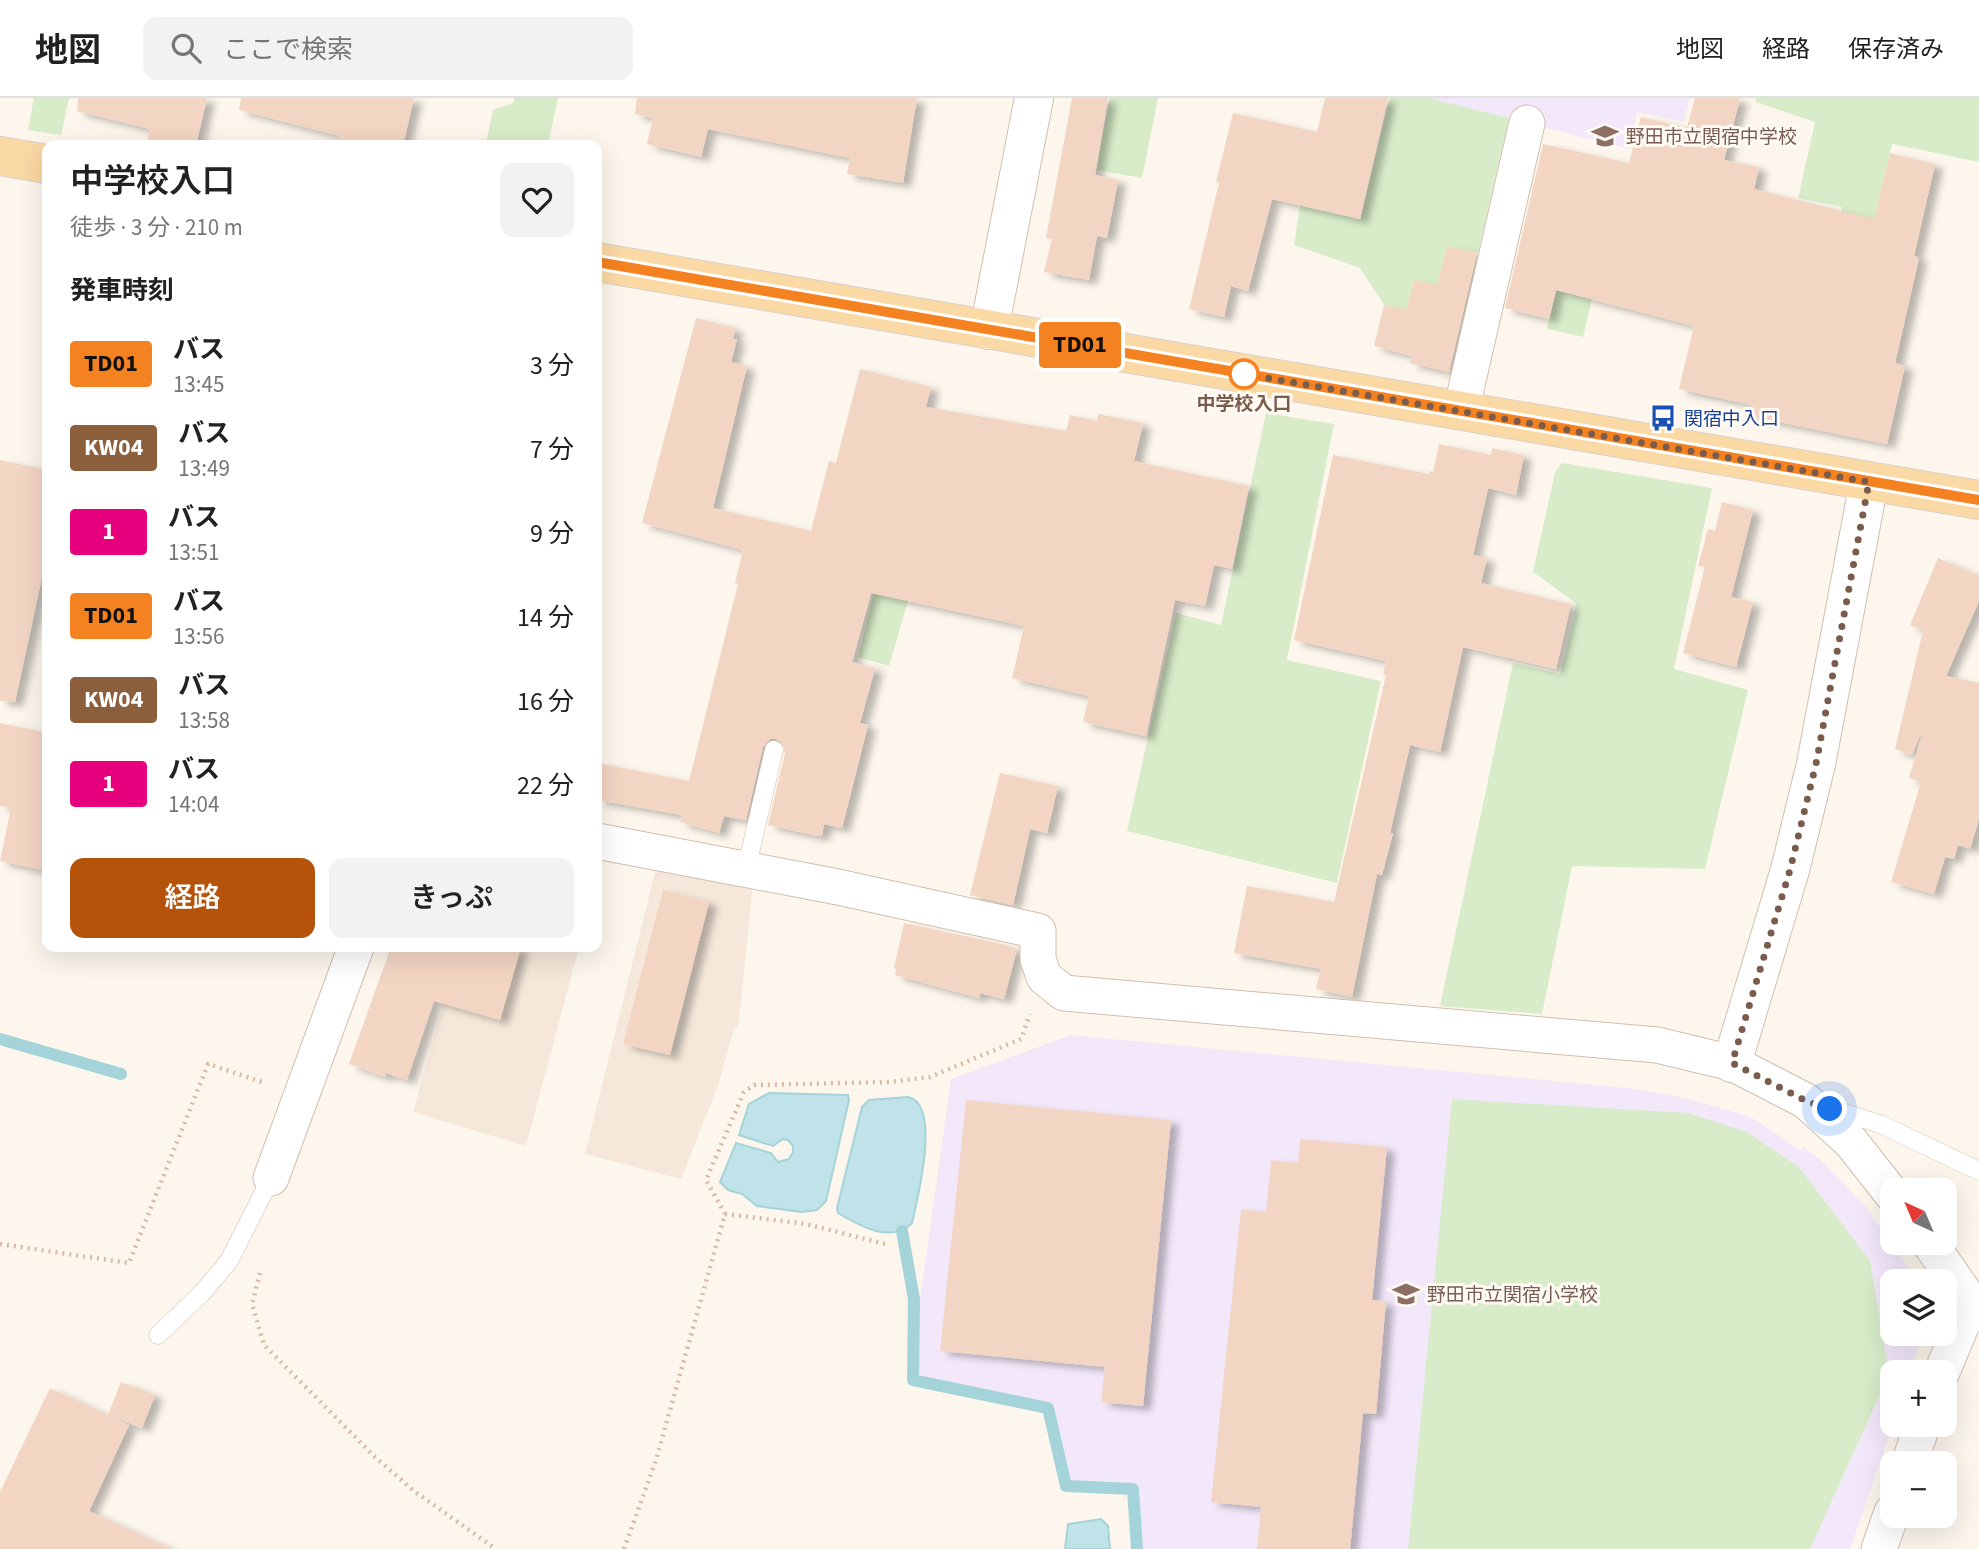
<!DOCTYPE html>
<html lang="ja">
<meta charset="utf-8">
<style>
body{margin:0;font-family:"Source Sans 3","Noto Sans JP",sans-serif;background:#f2f2f2;color:#222;height:100vh;display:flex;flex-direction:column;font-size:26px;white-space:nowrap}
*{box-sizing:border-box;margin:0}
p{font-size:23px;color:#767676}
.icon{flex:none;width:38px;height:38px;fill:none;stroke:currentColor;stroke-width:2;stroke-linecap:round;stroke-linejoin:round}
.map{position:relative;flex:1;overflow:hidden}
.panel{position:absolute;left:42px;top:42px;width:560px;height:812px;display:flex;flex-direction:column;background:#fff;border-radius:14px;box-shadow:0 7px 28px #0002}
.panel>*{flex:none}
.badge{padding:0 14px;border-radius:5px;font-size:24px;line-height:46px}
.needle{width:46px;rotate:316deg}
.controls{position:absolute;left:1880px;top:1080px;display:grid;gap:14px}
.controls a{display:grid;place-items:center;width:77px;height:77px;border-radius:14px;background:#fff;box-shadow:0 7px 28px #0002;font-size:35px}
.you{position:absolute;width:35px;height:35px;margin:-18px;border:5px solid #fff;border-radius:50%;background:#1a73e8;box-shadow:0 0 0 10px #1a73e833}
.map>.badge{position:absolute;translate:-50% -50%;box-shadow:0 0 0 4px #fff}
h2{padding:0 28px;font-size:26px;line-height:63px}
.round{display:grid;place-items:center;flex:none;width:74px;height:74px;border-radius:14px;background:#f2f2f2}
.headline{display:flex;align-items:center;justify-content:space-between;height:119px;padding:0 28px}
h1{font-size:33px;font-weight:600;line-height:52px}
.action{display:flex;gap:14px;margin-top:auto;padding:14px 28px}
.action a{flex:1;height:80px;border-radius:14px;background:#b45309;color:#fff;font-size:28px;font-weight:600;line-height:80px;text-align:center}
.action a+a{background:#f2f2f2;color:#222}
ul{padding:0;list-style:none}
li{display:flex;align-items:center;gap:21px;height:84px;padding:0 28px}
li div{flex:1}
li b{display:block;font-size:26px}
li em{font-style:normal}
li .badge{min-width:77px;font-weight:700;text-align:center}
header{display:flex;align-items:center;gap:42px;box-sizing:border-box;height:98px;padding:0 35px;background:#fff;border-bottom:2px solid #e0e0e0}
header strong{font-size:33px}
nav{display:flex;gap:38px;margin-inline-start:auto;font-size:24px}
.search{width:490px;height:63px;background:#f2f2f2;display:flex;align-items:center;gap:18px;box-sizing:border-box;padding:0 24px;border-radius:14px;color:#767676;font-size:26px}
.map>svg:first-child{display:block}
.residential{fill:#f5e8da}
.education{fill:#f3e8fa}
.green{fill:#d8ecc9}
.water{fill:#bfe3e8;stroke:#a5d3da;stroke-width:2}
.lines{fill:none;stroke-linecap:round;stroke-linejoin:round}
.stream{stroke:#a5d3da;stroke-width:12}
.building{fill:#f3d5c3;filter:url(#shadow)}
.service-casing{stroke:#d1beb0;stroke-width:19}
.minor-casing{stroke:#d1beb0;stroke-width:37}
.tertiary-casing{stroke:#d1beb0;stroke-width:40}
.primary-casing{stroke:#dad1cd;stroke-width:40}
.path{stroke:#d9b8a5;stroke-width:4.5;stroke-dasharray:2 5;stroke-linecap:butt}
.service{stroke:#fff;stroke-width:18}
.minor{stroke:#fff;stroke-width:35}
.tertiary{stroke:#fff;stroke-width:38}
.primary{stroke:#fbd9a5;stroke-width:38}
.line-casing{stroke:#fff;stroke-width:16}
.line{stroke:#f58220;stroke-width:10}
.walk{stroke:#7a5c4d;stroke-width:7;stroke-dasharray:0 12.6}
.stop-dot{fill:#fff;stroke:#f58220;stroke-width:3.5}
.labels{text-anchor:middle;stroke-width:6;stroke-linejoin:round;paint-order:stroke}
.education-label{font-size:19px;fill:#785e54;stroke:#fffaf3;text-anchor:start}
.stop-label{font-size:19px;font-weight:bold;fill:#7a5c4d;stroke:#fffaf3}
.transit-label{font-size:19px;fill:#164399;stroke:#fffaf3;text-anchor:start}
</style>
<header>
<strong>地図</strong>
<div class="search"><svg class="icon" aria-label="search" viewBox="0 0 24 24"><circle cx="10" cy="10" r="6"/><path d="M15 15l6 6"/></svg>ここで検索</div>
<nav><a>地図</a><a>経路</a><a>保存済み</a></nav>
</header>
<div class="map">
<svg width="1979" height="1451" viewBox="0 0 1979 1451">
<defs>
<filter id="shadow"><feDropShadow dx="8" dy="4.5" stdDeviation="3.5" flood-color="#0004"/></filter>
</defs>
<rect width="100%" height="100%" fill="#fdf6ec"/>
<g class="residential">
<polygon points="657,766 753,787 738,930 734,930 719,985 681,1081 585,1056"/>
<polygon points="460,849 579,849 526,1048 413,1014"/>
</g>
<g class="education">
<polygon points="1428,0 1690,0 1684,24 1637,14 1629,51"/>
<polygon points="1071,937 1628,990 1672,997 1735,1014 1754,1021 1800,1052 1804,1049 1824,1065 1865,1108 1918,1183 1892,1183 1892,1236 1923,1236 1910,1274 1892,1274 1893,1327 1850,1451 1143,1451 1139,1388 1068,1385 1051,1308 918,1277 919,1208 951,981"/>
</g>
<g class="green">
<polygon points="34,0 69,0 61,37 28,32"/>
<polygon points="515,0 558,0 548,47 486,47 493,12 513,5"/>
<polygon points="1110,0 1158,0 1142,80 1096,72"/>
<polygon points="1390,0 1428,0 1509,20 1478,155 1447,148 1437,187 1414,182 1406,212 1384,207 1360,170 1294,147 1300,107 1360,121"/>
<polygon points="1756,0 1979,0 1979,64 1892,46 1867,152 1840,129 1842,109 1798,100 1815,24 1756,4"/>
<polygon points="1571,129 1607,137 1583,239 1547,231"/>
<polygon points="1266,315 1334,326 1287,562 1381,583 1337,785 1127,733 1176,515 1221,527"/>
<polygon points="1562,365 1712,390 1674,571 1748,592 1705,771 1572,768 1542,916 1440,908 1513,565 1560,576 1574,519 1576,505 1533,474 1555,374"/>
<polygon points="942,387 889,568 858,559 873,497 862,492"/>
<polygon points="1452,1001 1688,1015 1747,1034 1799,1069 1870,1163 1889,1276 1810,1451 1408,1451"/>
</g>
<g class="water">
<polygon points="769,995 848,997 849,1002 826,1103 817,1112 802,1114 757,1108 742,1096 728,1092 720,1084 736,1045 771,1055 778,1064 789,1061 793,1054 793,1048 788,1042 783,1041 773,1048 739,1037 749,1006"/>
<path d="M908 999C942 1006 917 1102 912 1125 891 1146 860 1128 838 1115L837 1110 862 1009 869 1002Z"/>
<polygon points="1101,1421 1108,1428 1110,1451 1065,1451 1068,1426"/>
</g>
<g class="lines">
<g class="stream">
<polyline points="0,941 121,976"/>
<polyline points="902,1133 914,1201 913,1282 1048,1310 1066,1388 1133,1391 1137,1451"/>
</g>
</g>
<g class="building">
<polygon points="78,0 207,0 196,47 146,47 150,31 77,13"/>
<polygon points="241,0 414,0 403,47 338,47 340,38 239,12"/>
<polygon points="637,0 917,0 903,85 847,76 850,60 708,31 701,59 647,46 653,20 635,16"/>
<polygon points="1072,0 1108,0 1095,77 1118,82 1107,140 1097,138 1089,182 1044,174 1052,141 1046,140"/>
<polygon points="1325,0 1388,0 1360,121 1272,101 1248,193 1231,188 1224,219 1189,211 1219,85 1216,84 1233,15 1317,34"/>
<polygon points="1695,0 1740,0 1724,62 1759,69 1754,91 1874,121 1890,55 1935,66 1914,158 1919,160 1895,265 1905,268 1887,346 1749,318 1752,307 1679,291 1694,228 1556,192 1549,221 1505,210 1543,46 1629,65 1641,19 1687,30"/>
<polygon points="1447,148 1477,155 1449,274 1410,265 1412,258 1374,248 1384,207 1406,212 1414,182 1437,187"/>
<polygon points="696,220 735,230 733,241 737,241 731,264 747,268 713,410 811,433 829,363 836,365 860,271 931,289 926,309 1066,333 1070,317 1097,323 1098,316 1143,325 1134,363 1249,388 1232,471 1214,467 1205,508 1175,502 1146,638 1083,624 1089,598 1012,580 1024,528 871,495 852,564 875,570 860,625 868,627 842,730 824,726 822,737 818,738 768,727 785,655 782,644 776,641 770,641 763,649 746,722 724,718 719,735 680,724 682,717 597,702 597,665 689,683 738,486 735,485 743,452 642,425"/>
<polygon points="1439,346 1491,357 1492,350 1524,357 1516,397 1488,390 1473,457 1487,460 1481,485 1571,506 1556,571 1463,549 1440,654 1410,647 1390,735 1393,735 1382,777 1377,776 1352,899 1316,891 1321,871 1234,855 1247,788 1334,804 1386,577 1383,576 1386,563 1294,542 1333,357 1429,376 1429,373 1433,374"/>
<polygon points="0,362 47,372 47,456 15,604 0,603"/>
<polygon points="1722,404 1753,412 1731,499 1753,504 1736,569 1683,555 1705,469 1698,468 1708,431 1715,433"/>
<polygon points="1938,460 1979,478 1979,503 1946,578 1979,585 1979,721 1970,751 1958,747 1954,761 1945,759 1934,796 1891,784 1921,684 1909,680 1924,629 1912,657 1895,651 1923,533 1910,527"/>
<polygon points="0,625 47,635 47,773 0,763 11,710 0,708"/>
<polygon points="1000,675 1058,688 1047,735 1030,731 1013,807 970,797"/>
<polygon points="663,792 709,804 670,957 623,946"/>
<polygon points="904,825 1006,847 1017,851 1004,901 980,895 979,900 895,877 896,871 894,870"/>
<polygon points="391,849 521,849 500,922 434,903 407,982 386,975 385,979 349,966"/>
<polygon points="966,1002 1171,1022 1143,1308 1101,1304 1105,1269 940,1253"/>
<polygon points="1300,1041 1387,1049 1372,1202 1386,1203 1376,1316 1363,1315 1350,1451 1257,1451 1261,1409 1211,1404 1241,1111 1266,1114 1271,1062 1298,1065"/>
<polygon points="121,1284 155,1297 142,1330 108,1317"/>
<polygon points="50,1290 129,1327 89,1413 172,1451 0,1451 0,1394"/>
</g>
<g class="lines">
<g class="service-casing">
<g id="service">
<polyline points="746,772 774,652"/>
<polyline points="1822,1008 1880,1026 1979,1073"/>
<polyline points="158,1237 202,1195 229,1163 271,1080"/>
</g>
</g>
<g class="minor-casing">
<g id="minor">
<polyline points="1461,313 1527,25"/>
<polyline points="597,743 838,789 1038,833 1038,861 1044,879 1064,895 1657,947 1732,965 1806,1003 1851,1044 1892,1096"/>
<polyline points="271,1080 356,849"/>
<polyline points="1929,1144 1979,1216"/>
<polyline points="1942,1274 1971,1204"/>
<polyline points="1909,1365 1923,1326"/>
<polyline points="1879,1451 1892,1414"/>
</g>
</g>
<g class="tertiary-casing">
<g id="tertiary">
<polyline points="989,232 1034,0"/>
<polyline points="1732,965 1790,772 1816,666 1869,384"/>
</g>
</g>
<g class="primary-casing">
<g id="primary">
<polyline points="0,58 47,66"/>
<polyline points="597,164 1979,402"/>
</g>
</g>
<g class="path">
<polyline points="725,1116 806,1126 889,1147"/>
<polyline points="0,1146 129,1165 208,966 265,985"/>
<polyline points="260,1175 252,1206 264,1247 375,1359 414,1393 496,1451"/>
<polyline points="624,1451 656,1362 725,1116 706,1082 744,994 754,987 889,984 930,979 1021,941 1030,916"/>
</g>
<use href="#service" class="service"/>
<use href="#minor" class="minor"/>
<use href="#tertiary" class="tertiary"/>
<use href="#primary" class="primary"/>
</g>
<g class="lines">
<g class="line-casing">
<polyline id="line" points="597,164 1979,402"/>
</g>
<use href="#line" class="line"/>
<polyline class="walk" points="1244,276 1869,384 1816,666 1790,772 1732,965 1806,1003 1830,1011"/>
</g>
<defs>
<g id="school-bare" transform="scale(2.1)"><path d="M0-5L7-2L0 1L-7-2ZM-4 1L0 2.5L4 1V4Q0 6-4 4Z" fill="#8d6e63" stroke="#fffaf3" stroke-width="2.5" paint-order="stroke"/></g>
<g id="bus-bare" transform="scale(2.1)"><path d="M-5-6H5V4H4V6H2V4H-2V6H-4V4H-5ZM-3.5-4V0h7V-4ZM-3.5 1.2v1.5H-2V1.2ZM2 1.2v1.5H3.5V1.2Z" fill="#1a4fb4" stroke="#fffaf3" stroke-width="2.5" paint-order="stroke"/></g>
</defs>
<g fill-rule="evenodd">
<use href="#school-bare" x="1605" y="38"/>
<use href="#bus-bare" x="1663" y="320"/>
<use href="#school-bare" x="1406" y="1196"/>
</g>
<circle class="stop-dot" cx="1244" cy="276" r="14"/>
<g class="labels">
<g class="education-label">
<text x="1626" y="45">野田市立関宿中学校</text>
<text x="1427" y="1203">野田市立関宿小学校</text>
</g>
<g class="stop-label">
<text x="1244" y="312">中学校入口</text>
</g>
<g class="transit-label">
<text x="1684" y="327">関宿中入口</text>
</g>
</g>
</svg>
<div class="controls">
<a><svg class="needle" viewBox="-14 -14 28 28"><path d="M0-13l5 13h-10z" fill="#e53935"/><path d="M0 13l5-13h-10z" fill="#767676"/></svg></a>
<a><svg class="icon" aria-label="layers" viewBox="0 0 24 24"><path d="M12 4l9 5-9 5-9-5zM3 14l9 5 9-5"/></svg></a>
<a>+</a>
<a>−</a>
</div>
<div class="you" style="left:1830px;top:1011px"></div>
<b class="badge" style="left:1080px;top:247px;background:#f58220;color:#111">TD01</b>
<section class="panel">
<div class="headline"><div><h1>中学校入口</h1><p>徒歩 · 3 分 · 210 m</p></div><a class="round"><svg class="icon" aria-label="heart" viewBox="0 0 24 24"><path d="M12 20l-8-8c-3-5 5-10 8-4 3-6 11-1 8 4z"/></svg></a></div>
<h2>発車時刻</h2>
<ul>
<li><span class="badge" style="background:#f58220;color:#111">TD01</span><div><b>バス</b><p>13:45</p></div><em>3 分</em></li>
<li><span class="badge" style="background:#8b5e3c;color:#fff">KW04</span><div><b>バス</b><p>13:49</p></div><em>7 分</em></li>
<li><span class="badge" style="background:#e6007e;color:#fff">1</span><div><b>バス</b><p>13:51</p></div><em>9 分</em></li>
<li><span class="badge" style="background:#f58220;color:#111">TD01</span><div><b>バス</b><p>13:56</p></div><em>14 分</em></li>
<li><span class="badge" style="background:#8b5e3c;color:#fff">KW04</span><div><b>バス</b><p>13:58</p></div><em>16 分</em></li>
<li><span class="badge" style="background:#e6007e;color:#fff">1</span><div><b>バス</b><p>14:04</p></div><em>22 分</em></li>
</ul>
<div class="action"><a>経路</a><a>きっぷ</a></div>
</section>
</div>
